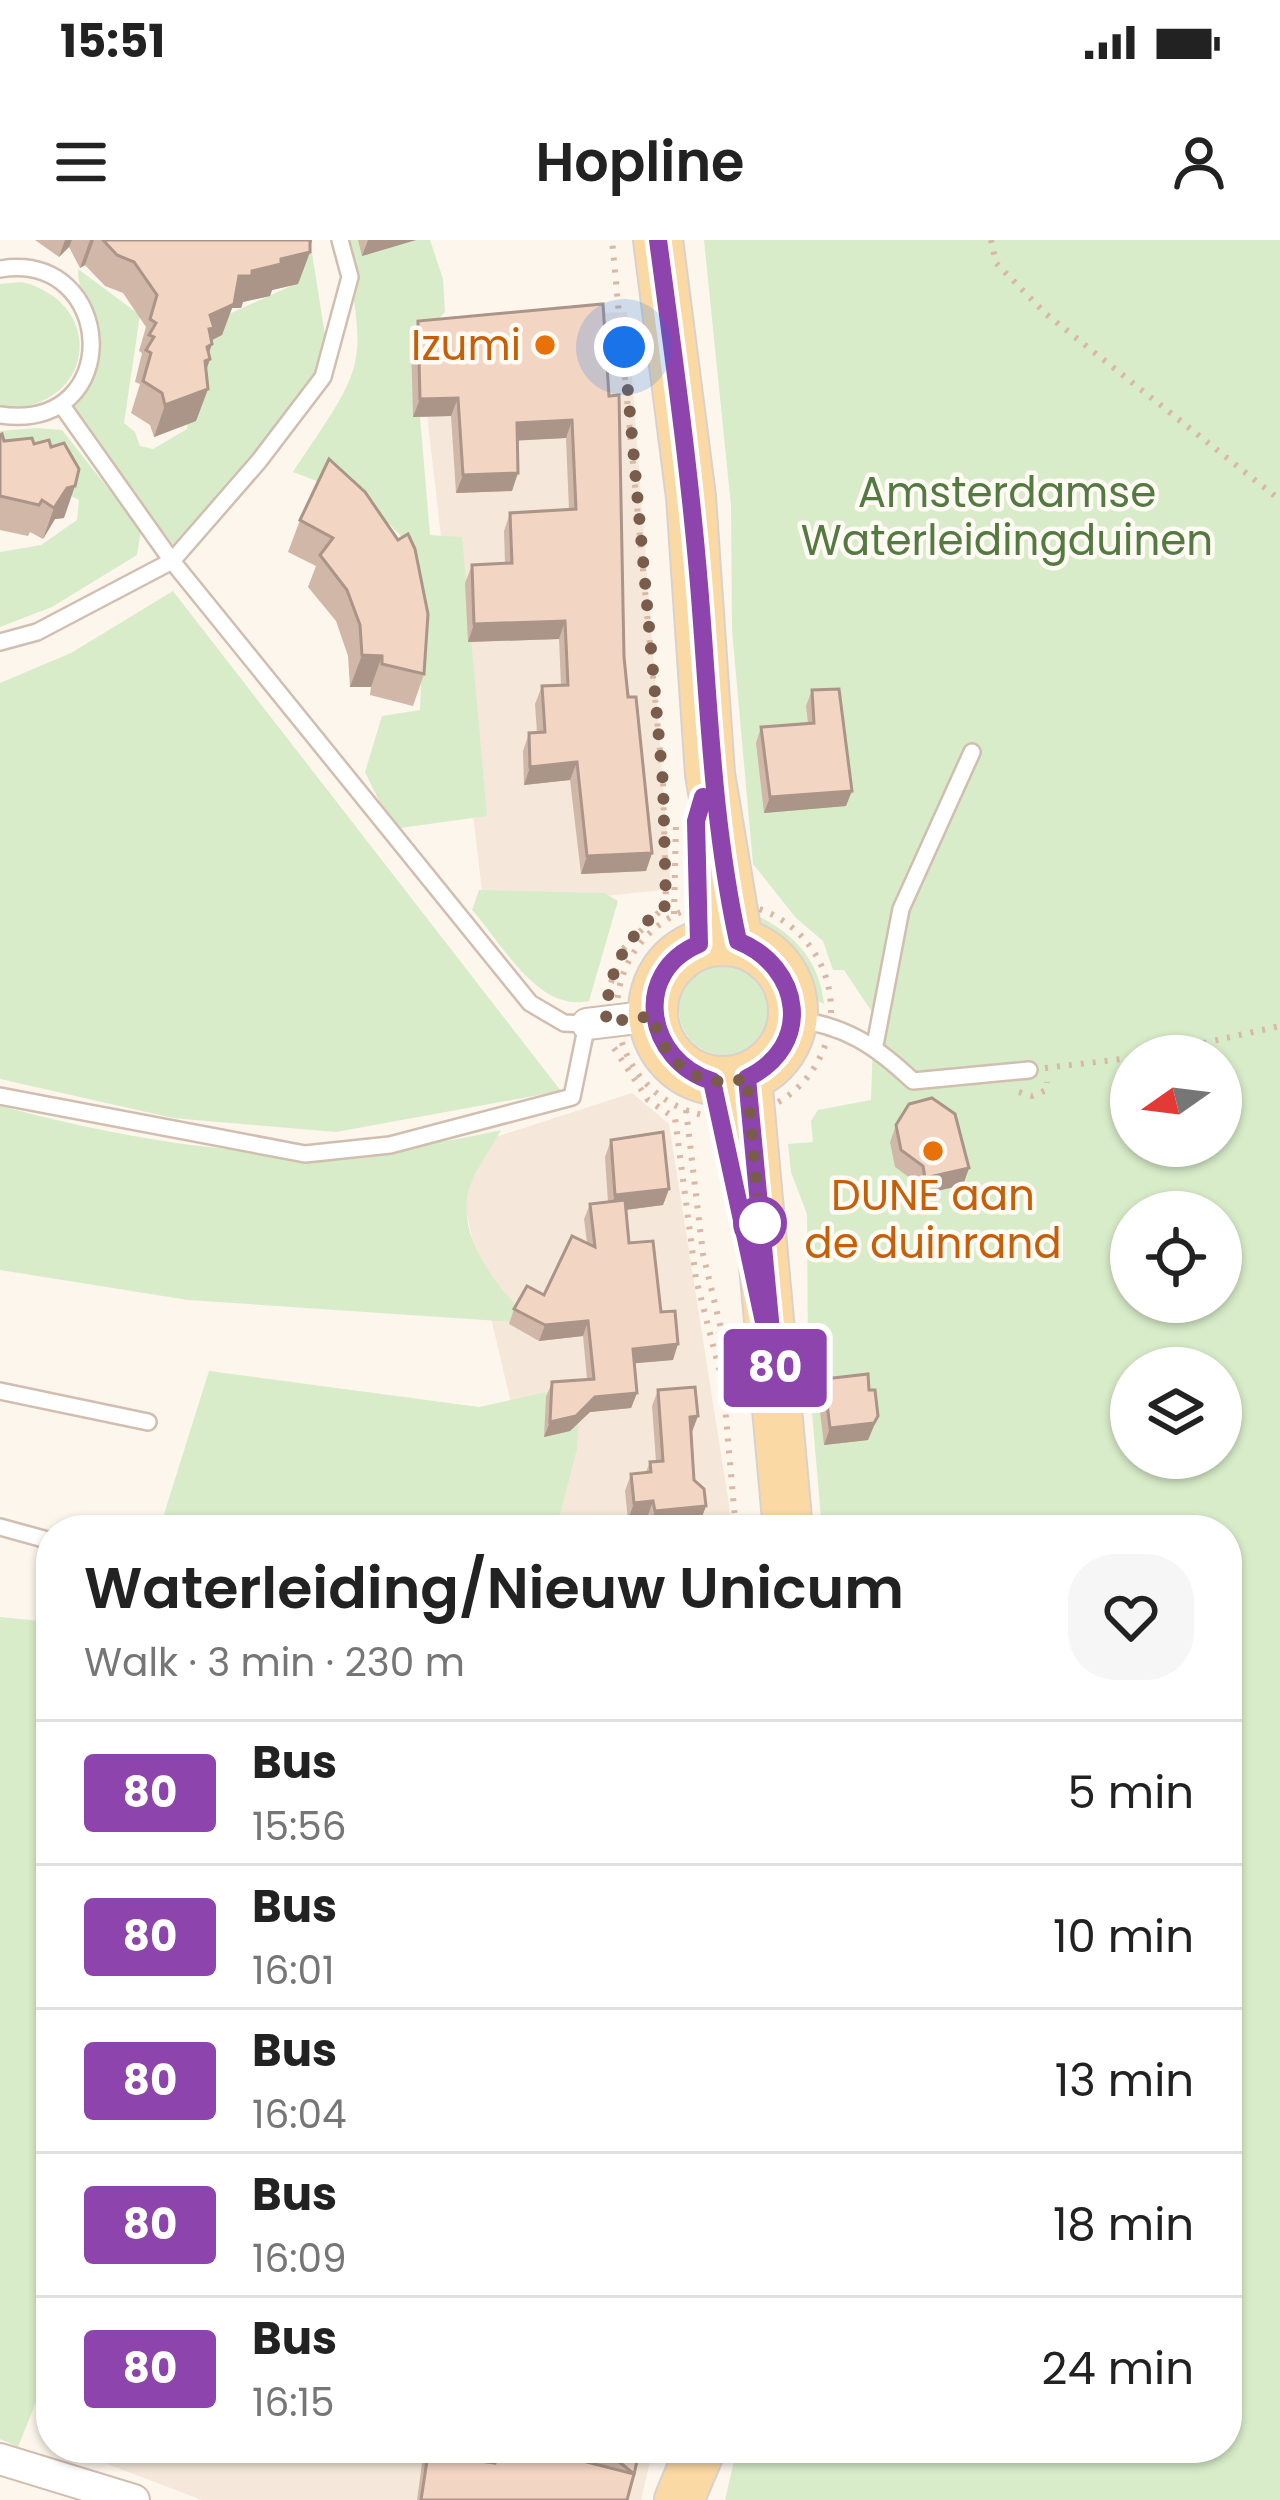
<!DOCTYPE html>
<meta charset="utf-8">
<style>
body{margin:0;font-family:Poppins,sans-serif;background:#f6f6f6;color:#222;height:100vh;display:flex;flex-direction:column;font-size:45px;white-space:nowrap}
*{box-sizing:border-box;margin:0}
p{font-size:39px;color:#767676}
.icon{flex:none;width:66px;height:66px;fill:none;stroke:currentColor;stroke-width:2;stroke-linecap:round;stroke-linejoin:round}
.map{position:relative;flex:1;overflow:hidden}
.drawer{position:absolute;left:36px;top:1275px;width:1206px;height:948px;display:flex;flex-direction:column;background:#fff;border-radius:48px;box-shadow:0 3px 9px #0004}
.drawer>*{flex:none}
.badge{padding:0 24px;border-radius:9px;font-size:42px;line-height:78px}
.needle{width:78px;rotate:256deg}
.buttons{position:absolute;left:1110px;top:795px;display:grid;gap:24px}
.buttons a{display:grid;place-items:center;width:132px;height:132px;border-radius:50%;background:#fff;box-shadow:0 3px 9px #0004;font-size:60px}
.you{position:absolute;width:60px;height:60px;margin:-30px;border:9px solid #fff;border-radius:50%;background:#1a73e8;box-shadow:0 0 0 18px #1a73e833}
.map>.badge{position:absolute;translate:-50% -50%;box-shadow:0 0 0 6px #fff}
.round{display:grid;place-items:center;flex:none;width:126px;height:126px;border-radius:48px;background:#f6f6f6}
.overview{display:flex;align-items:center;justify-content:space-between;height:204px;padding:0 48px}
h1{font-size:57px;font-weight:600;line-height:90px}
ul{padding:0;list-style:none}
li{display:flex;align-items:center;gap:36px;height:144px;padding:0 48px;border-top:3px solid #e0e0e0}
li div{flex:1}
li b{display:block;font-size:45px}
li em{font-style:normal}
li .badge{min-width:132px;font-weight:700;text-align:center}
.status{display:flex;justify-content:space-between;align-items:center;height:84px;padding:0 60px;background:#fff;direction:ltr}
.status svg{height:33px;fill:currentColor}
header{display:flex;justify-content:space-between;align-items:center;height:156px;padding:0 48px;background:#fff;font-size:54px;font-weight:600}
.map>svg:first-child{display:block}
.residential{fill:#f5e8da}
.green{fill:#d8ecc9;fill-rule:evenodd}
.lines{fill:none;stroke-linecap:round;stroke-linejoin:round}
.lane-casing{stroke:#d1beb0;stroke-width:20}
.street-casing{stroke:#d1beb0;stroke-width:34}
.primary-casing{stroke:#dad1cd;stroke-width:52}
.path{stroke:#d9b8a5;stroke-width:6;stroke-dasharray:3 9;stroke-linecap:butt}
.lane{stroke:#fff;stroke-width:15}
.street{stroke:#fff;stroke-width:30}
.primary{stroke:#fbd9a5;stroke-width:48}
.wall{fill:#d1b7a8}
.shaded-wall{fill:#aa9588}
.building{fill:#f3d5c3;stroke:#aa9588;stroke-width:3}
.line-casing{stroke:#fff;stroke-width:27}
.line{stroke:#8e44ad;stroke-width:18}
.walk{stroke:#7a5c4d;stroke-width:12;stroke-dasharray:0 21.6}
.food-dot{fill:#e8710a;stroke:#fffaf3;stroke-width:4.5}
.stop-dot{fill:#fff;stroke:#8e44ad;stroke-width:6}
.labels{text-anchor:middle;stroke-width:9;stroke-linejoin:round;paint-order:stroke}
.food-label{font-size:42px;fill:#c56008;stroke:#fffaf3;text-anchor:end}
.park-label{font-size:42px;fill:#537a41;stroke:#fffaf3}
</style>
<div class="status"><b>15:51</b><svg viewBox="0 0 49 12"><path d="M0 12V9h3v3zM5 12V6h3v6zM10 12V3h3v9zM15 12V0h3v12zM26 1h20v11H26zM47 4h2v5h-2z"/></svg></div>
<header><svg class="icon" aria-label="menu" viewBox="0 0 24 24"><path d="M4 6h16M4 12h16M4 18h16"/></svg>Hopline<svg class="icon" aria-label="person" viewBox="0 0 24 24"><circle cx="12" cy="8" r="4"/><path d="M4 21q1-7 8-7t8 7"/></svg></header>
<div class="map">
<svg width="1280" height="2260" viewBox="0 0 1280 2260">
<rect width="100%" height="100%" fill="#fdf6ec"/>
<g class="residential">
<polygon points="627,72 671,649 484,669 416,79"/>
<polygon points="632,853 669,884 733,1290 500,1290 513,1172 452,911"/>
<polygon points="65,2208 653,2208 641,2260 202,2260"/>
</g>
<g class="green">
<path d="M310 0 328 114 313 152 175 307 68 169C93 141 112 111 93 73 85 56 78 50 78 29L140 75 124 183 135 192 140 206 153 209 187 189 203 86 293 45 292 37Z"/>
<path d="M343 0H430L443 39 445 72 414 105 430 295 462 297 487 576 393 589 365 532 382 476 420 470C422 430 425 324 399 294 373 264 329 245 293 232 366 123 368 130 343 0Z"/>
<path d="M704 0H1280V2260H725L737 2208H1227V1290H822L808 1126 807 974 791 932 788 904 813 902 811 881 818 870 871 860 874 775 844 730H833L823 701 796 678 753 624 732 390 731 266ZM1131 816H1221V906H1131ZM1131 972H1221V1062H1131ZM1131 1128H1221V1218H1131Z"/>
<path d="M22 42C108 64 94 169 5 168L0 166V44Z"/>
<polygon points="36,188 62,190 141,290 137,315 52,367 0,387 0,312 41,305 77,280 79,260 0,221 0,191"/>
<polygon points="173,351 561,851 336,892 173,878 0,839 0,443 71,413"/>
<path d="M479 650 604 653 618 661 589 761C538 773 502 703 472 670Z"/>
<path d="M758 676C795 694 820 722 824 764L808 756 789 722 759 696Z"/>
<circle cx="724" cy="770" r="45"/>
<path d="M0 866C176 912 322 931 501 890 491 909 470 936 467 958 461 1008 502 1048 530 1083L188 1060 0 1030Z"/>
<polygon points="209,1131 479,1167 556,1150 579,1174 577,1209 556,1290 159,1290"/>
<polygon points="0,1377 51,1382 51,2124 18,2207 0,2199"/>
</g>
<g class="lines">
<g class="lane-casing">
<g id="lane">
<path d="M0 29C116 10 127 193 0 175"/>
<polyline points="0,402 37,392 172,321 259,221 323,137 350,37 340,0"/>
<path d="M793 779C845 785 876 806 913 841L1029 830"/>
<polyline points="875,805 901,669 972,512"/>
<polyline points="0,856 305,914 390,905 572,857 587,784 564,783 530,763 172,321 63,167"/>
<polyline points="0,1151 148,1182"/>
<polyline points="0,1287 51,1301"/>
</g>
</g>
<g class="street-casing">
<g id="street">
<polyline points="587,784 653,776"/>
<polyline points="0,2219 134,2260"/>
</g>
</g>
<g class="primary-casing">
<g id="primary">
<polyline points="658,0 691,257 710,534 738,701"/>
<circle cx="723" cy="771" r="70"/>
<polyline points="747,838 788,1290"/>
<polyline points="679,2260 701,2208"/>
</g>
</g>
<g class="path">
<polyline points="991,0 996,23 1046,74 1280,260"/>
<circle cx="724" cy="770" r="107"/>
<polyline points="674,674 676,582"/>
<polyline points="607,754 623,709 666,665 663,543 612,0"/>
<polyline points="614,808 648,860 675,878 696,1039 723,1144 736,1290"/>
<polyline points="1145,816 1280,786"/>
<polyline points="1045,828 1131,818"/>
<polyline points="1019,852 1032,856 1046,850 1047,842"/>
<polyline points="686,870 703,1014 734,1143"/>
</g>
<use href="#lane" class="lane"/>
<use href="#street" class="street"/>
<use href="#primary" class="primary"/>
</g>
<g class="wall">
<polygon points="35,0 312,0 310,12 298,44 272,50 270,56 243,62 241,68 232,68 222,95 212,100 212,104 209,113 210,119 206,131 208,149 196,181 154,197 150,185 131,173 140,144 135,142 142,113 139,111 146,87 123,53 105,46 85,25 80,28 69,7 59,17"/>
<polygon points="358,0 416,0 362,16"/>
<polygon points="603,64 624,417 652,613 646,631 581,634 570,540 524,545 523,511 529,493 537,493 535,464 542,446 561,445 559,399 468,402 465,343 472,325 505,324 504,291 510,273 569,270 566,198 517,200 512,251 456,253 451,176 413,177 411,99 418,81"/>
<polygon points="0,195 64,278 55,279 43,299 30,292 28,296 0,290"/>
<polygon points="329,219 424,434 413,466 370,455 371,447 350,447 348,416 336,381 308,347 316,326 288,312 300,280"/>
<polygon points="812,450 846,566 764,573 756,503 761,487 808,483 806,466"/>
<polygon points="896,885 969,928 963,945 919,955 917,943 895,927 890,902"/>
<polygon points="611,900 669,949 663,965 626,970 629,1003 661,1072 673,1120 634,1123 637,1153 631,1168 590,1172 570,1191 544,1197 546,1157 552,1142 587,1139 583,1096 539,1101 509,1084 514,1069 544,1055 587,1003 584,979 590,964 608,962 605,917"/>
<polygon points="824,1139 869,1150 878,1176 868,1200 824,1205 818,1155"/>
<polygon points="658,1150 692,1192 694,1240 706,1266 700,1282 649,1287 647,1278 628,1280 625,1251 631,1234 646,1232 650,1222 656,1222 652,1166"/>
<polygon points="424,2208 450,2208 449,2217 493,2223 498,2208 532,2208 597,2225 576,2208 640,2208 627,2260 417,2260"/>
</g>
<g class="shaded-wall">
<polygon points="65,0 72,0 69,7 59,17"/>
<polygon points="90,0 94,0 85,25 80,28"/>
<polygon points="307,0 312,0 307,13 310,12 298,44 272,50 270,56 243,62 241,68 232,68 222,95 210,101 212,104 206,120 210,119 199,150 210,75 239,36 281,19"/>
<polygon points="368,0 416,0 362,16"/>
<polygon points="208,149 196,181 154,197 165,165"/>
<polygon points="458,158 451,176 413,177 420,159"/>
<polygon points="572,180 566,198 510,201 517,183"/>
<polygon points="518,233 512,251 456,253 463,235"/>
<polygon points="75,246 64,278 55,279 43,299 54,268 67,248"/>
<polygon points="565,381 559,399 468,402 474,384"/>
<polygon points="362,415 382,416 371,447 350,447"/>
<polygon points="577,522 570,540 524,545 530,527"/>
<polygon points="852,551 846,566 764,573 770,557"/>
<polygon points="652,613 646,631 581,634 587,616"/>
<polygon points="969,928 963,945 919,955 925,938"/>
<polygon points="669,949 663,965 609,972 615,955"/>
<polygon points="588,1081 583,1096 539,1101 545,1085"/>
<polygon points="678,1104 673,1120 627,1124 633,1109"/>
<polygon points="637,1153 631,1168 590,1172 570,1191 544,1197 550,1182 595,1157"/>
<polygon points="698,1176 692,1192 684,1193 690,1177"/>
<polygon points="878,1176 868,1200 824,1205 830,1188"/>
<polygon points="653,1261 647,1278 628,1280 634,1263"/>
<polygon points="706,1266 700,1282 649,1287 655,1271"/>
</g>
<g class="building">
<polygon points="103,0 310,0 310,12 281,19 281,24 252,31 252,36 239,36 234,64 210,75 214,88 209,89 212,104 207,107 210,119 205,121 208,149 165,165 162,153 143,141 151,113 146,110 154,97 149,95 156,83 150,79 157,55 134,22 117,15"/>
<polygon points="603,64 609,156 619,155 624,417 628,457 636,457 652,613 587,616 577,522 530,527 529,493 545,492 542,446 568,445 565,381 474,384 472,325 512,323 510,273 576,269 572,180 517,183 518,233 463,235 458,158 420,159 418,81"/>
<polygon points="2,194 4,201 32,198 34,204 49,200 51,207 64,203 79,229 75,246 67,248 54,268 42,260 39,265 0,256 0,195"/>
<polygon points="329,219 365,252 398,300 408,294 415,309 428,374 424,434 382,424 382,416 362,415 360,385 347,350 320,315 333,298 300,280"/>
<polygon points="839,449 852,551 770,557 761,487 814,483 812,450"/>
<polygon points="932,858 955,874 969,928 925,938 923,926 901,910 896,885 909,864"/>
<polygon points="663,892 669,949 615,955 611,900"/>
<polygon points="625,960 629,1003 653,1001 661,1072 675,1071 678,1104 633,1109 637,1153 595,1157 576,1176 550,1182 552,1142 594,1139 588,1081 545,1085 514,1069 527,1046 544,1055 572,996 595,1007 590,964"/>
<polygon points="868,1134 869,1150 875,1150 878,1176 874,1183 830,1188 824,1139"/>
<polygon points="695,1147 698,1176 690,1177 694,1240 704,1249 706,1266 655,1271 653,1261 634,1263 631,1234 651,1232 650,1222 663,1221 658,1150"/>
<polygon points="427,2208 450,2208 449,2217 427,2211"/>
<polygon points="499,2208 532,2208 634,2234 627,2260 421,2260 428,2214 495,2223"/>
<polygon points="602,2208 640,2208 634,2234"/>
</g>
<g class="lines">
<g class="line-casing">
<path id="line" d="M658 0C675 127 693 255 702 383 710 490 715 595 738 701 802 727 814 806 747 838L775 1133 712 841C647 821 630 733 699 704L696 581 703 557"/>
</g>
<use href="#line" class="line"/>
<path class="walk" d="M624 107 663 543 666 665C625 697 607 731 606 782L653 776C663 822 698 852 747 838L760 983"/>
</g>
<g class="food-dot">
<circle cx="545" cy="105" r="12"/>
<circle cx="933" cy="911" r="12"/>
</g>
<circle class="stop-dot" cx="760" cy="983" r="24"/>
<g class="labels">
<g class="food-label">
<text x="521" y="120">Izumi</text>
<text x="933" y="970" text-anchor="middle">DUNE aan<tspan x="933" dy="48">de duinrand</tspan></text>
</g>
<g class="park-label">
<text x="1007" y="267">Amsterdamse<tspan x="1007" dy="48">Waterleidingduinen</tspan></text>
</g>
</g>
</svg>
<div class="buttons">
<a><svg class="needle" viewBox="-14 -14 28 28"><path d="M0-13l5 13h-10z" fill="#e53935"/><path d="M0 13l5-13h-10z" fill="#767676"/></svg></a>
<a><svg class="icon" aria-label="locate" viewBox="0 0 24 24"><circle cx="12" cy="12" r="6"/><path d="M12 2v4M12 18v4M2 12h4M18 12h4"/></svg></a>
<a><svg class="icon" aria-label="layers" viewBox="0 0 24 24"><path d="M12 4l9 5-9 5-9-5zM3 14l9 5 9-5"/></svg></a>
</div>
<div class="you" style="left:624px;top:107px"></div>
<b class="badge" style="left:775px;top:1128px;background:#8e44ad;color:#fff">80</b>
<section class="drawer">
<div class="overview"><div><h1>Waterleiding/Nieuw Unicum</h1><p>Walk · 3 min · 230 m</p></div><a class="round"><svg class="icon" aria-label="heart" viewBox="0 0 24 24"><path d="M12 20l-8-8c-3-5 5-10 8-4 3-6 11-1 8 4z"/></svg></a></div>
<ul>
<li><span class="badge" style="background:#8e44ad;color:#fff">80</span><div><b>Bus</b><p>15:56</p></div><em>5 min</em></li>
<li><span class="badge" style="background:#8e44ad;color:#fff">80</span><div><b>Bus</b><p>16:01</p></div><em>10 min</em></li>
<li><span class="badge" style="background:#8e44ad;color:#fff">80</span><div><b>Bus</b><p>16:04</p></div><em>13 min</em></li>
<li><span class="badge" style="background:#8e44ad;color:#fff">80</span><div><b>Bus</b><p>16:09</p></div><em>18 min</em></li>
<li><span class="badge" style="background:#8e44ad;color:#fff">80</span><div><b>Bus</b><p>16:15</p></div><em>24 min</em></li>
</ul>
</section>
</div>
